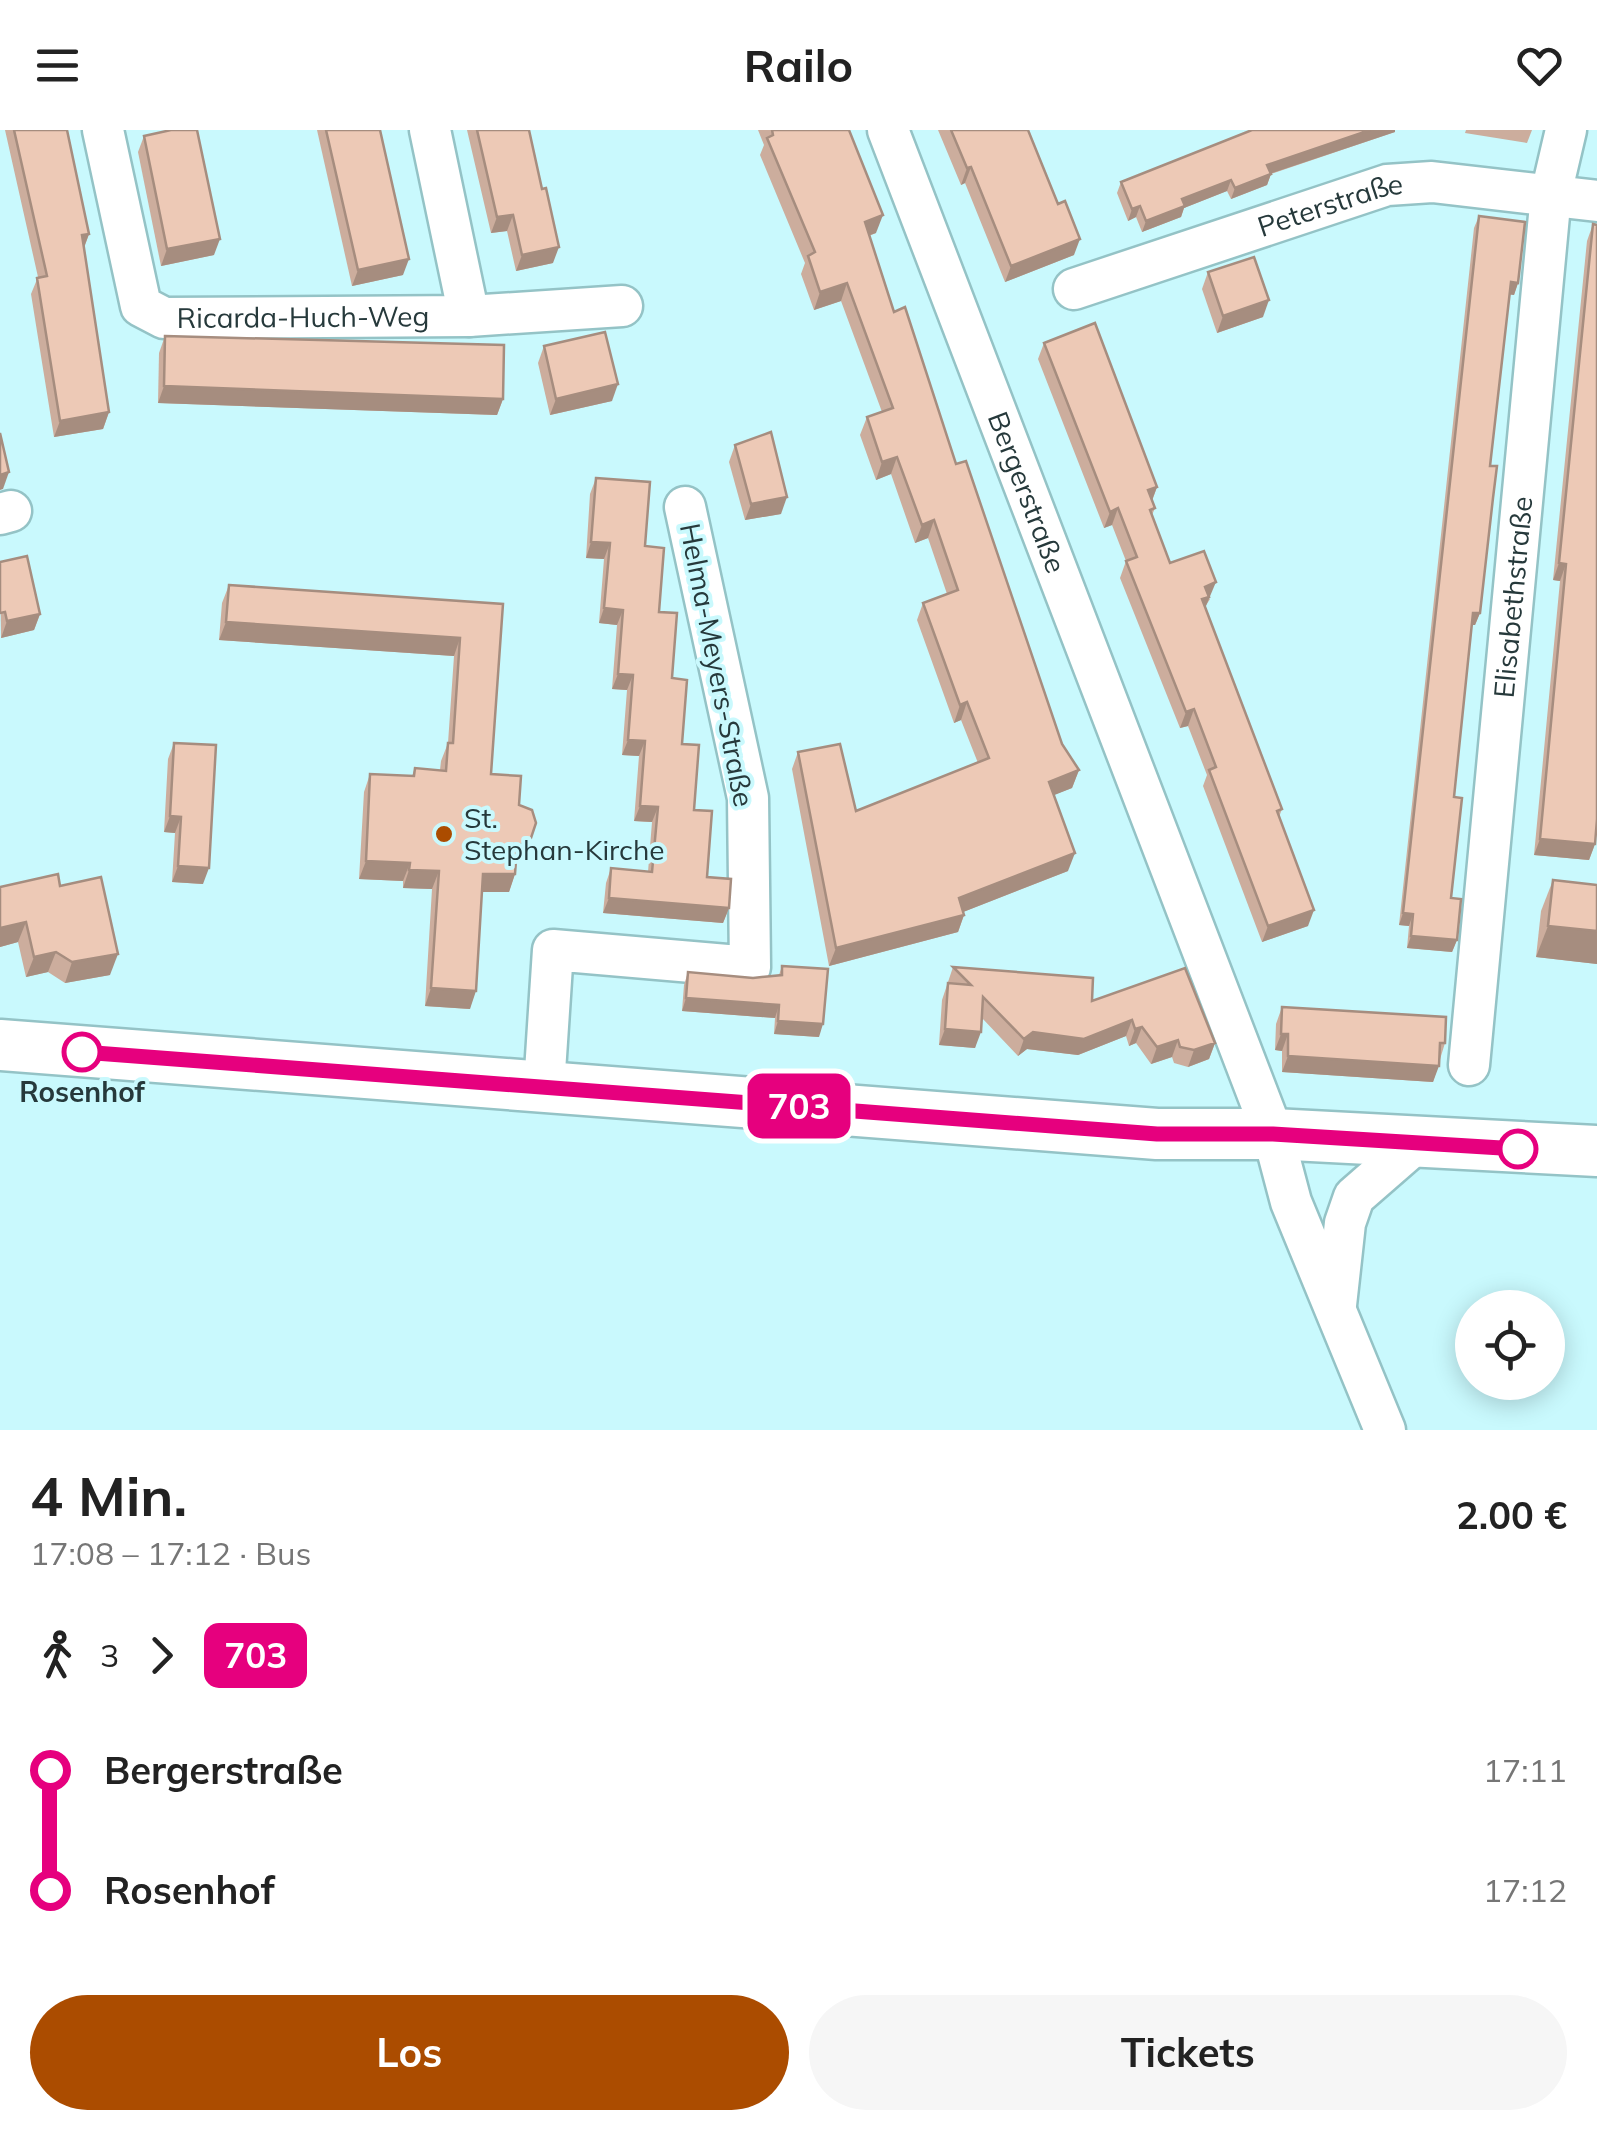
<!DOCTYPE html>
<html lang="de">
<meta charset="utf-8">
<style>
body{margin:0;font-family:Mulish,sans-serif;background:#f6f6f6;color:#222;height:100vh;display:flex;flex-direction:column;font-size:38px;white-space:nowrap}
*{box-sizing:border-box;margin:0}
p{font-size:32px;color:#767676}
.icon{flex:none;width:55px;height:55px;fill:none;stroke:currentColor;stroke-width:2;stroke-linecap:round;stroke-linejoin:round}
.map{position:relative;height:1300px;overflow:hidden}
.panel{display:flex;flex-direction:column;background:#fff;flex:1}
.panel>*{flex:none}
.badge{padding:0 20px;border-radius:15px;font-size:35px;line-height:65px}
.fabs{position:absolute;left:1455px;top:1160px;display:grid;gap:20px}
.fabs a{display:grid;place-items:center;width:110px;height:110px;border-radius:50%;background:#fff;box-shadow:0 5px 25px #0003;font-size:50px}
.map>.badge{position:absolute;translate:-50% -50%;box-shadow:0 0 0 5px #fff}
.legs{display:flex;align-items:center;gap:15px;height:110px;padding:0 30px;font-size:32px}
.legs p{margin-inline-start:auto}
.headline{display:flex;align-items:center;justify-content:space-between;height:170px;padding:0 30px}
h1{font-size:55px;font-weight:700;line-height:75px}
.button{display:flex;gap:20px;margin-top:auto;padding:20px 30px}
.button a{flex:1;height:115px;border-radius:60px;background:#ab4c00;color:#fff;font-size:40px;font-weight:700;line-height:115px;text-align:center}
.button a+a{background:#f6f6f6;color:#222}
ul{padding:0 30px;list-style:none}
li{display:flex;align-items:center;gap:35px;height:120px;font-size:38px}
li i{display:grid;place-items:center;width:15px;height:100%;margin:0 12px;background:currentColor}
li i::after{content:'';width:25px;height:25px;margin:-12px;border:8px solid;border-radius:50%;background:#fff}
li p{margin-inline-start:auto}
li:first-child i{background:linear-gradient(#0000 50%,currentColor 0)}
li:last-child i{background:linear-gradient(currentColor 50%,#0000 0)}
header{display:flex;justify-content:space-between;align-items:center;height:130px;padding:0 30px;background:#fff;font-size:45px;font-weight:700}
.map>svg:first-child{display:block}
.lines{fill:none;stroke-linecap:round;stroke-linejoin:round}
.minor-casing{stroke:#94c3c6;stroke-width:45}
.major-casing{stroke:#94c3c6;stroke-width:55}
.minor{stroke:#fff;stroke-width:40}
.major{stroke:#fff;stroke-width:50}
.wall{fill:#ccad9d}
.shaded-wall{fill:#a68d7f}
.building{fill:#edc9b6;stroke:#a68d7f;stroke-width:2.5}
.line-1-casing{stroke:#fff;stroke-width:22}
.line-1{stroke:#e6007e;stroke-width:15}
.poi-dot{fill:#ab4c00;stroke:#c9f9fd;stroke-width:4}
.stop-1-dot{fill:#fff;stroke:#e6007e;stroke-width:5}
.labels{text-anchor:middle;stroke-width:8;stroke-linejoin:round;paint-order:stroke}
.street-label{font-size:28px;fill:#26393b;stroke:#c9f9fd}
.poi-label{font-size:28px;fill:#26393b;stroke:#c9f9fd;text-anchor:start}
.stop-label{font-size:28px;font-weight:bold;fill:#26393b;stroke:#c9f9fd}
</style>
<header><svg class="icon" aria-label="menu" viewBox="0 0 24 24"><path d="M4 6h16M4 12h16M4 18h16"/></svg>Railo<svg class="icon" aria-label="heart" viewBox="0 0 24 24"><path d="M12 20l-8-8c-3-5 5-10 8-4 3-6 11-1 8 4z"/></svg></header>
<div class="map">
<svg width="1597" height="1300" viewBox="0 0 1597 1300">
<rect width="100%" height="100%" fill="#c9f9fd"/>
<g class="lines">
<g class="minor-casing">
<g id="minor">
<path id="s1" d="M103 0 141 176 164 188 469 186 622 176"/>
<polyline points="430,0 469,186"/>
<path id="s2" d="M888 0 1273 1004 1291 1072 1385 1300"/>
<path id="s3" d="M1074 159 1387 55 1432 52 1597 71"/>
<polyline points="0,384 11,381"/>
<path id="s4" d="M1469 935 1551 64 1566 0"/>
<polyline points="544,957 553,820 750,837 748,668 685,377"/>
<polyline points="1336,1175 1345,1093 1354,1067 1416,1013"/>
</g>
</g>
<g class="major-casing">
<polyline id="major" points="0,915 1157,1004 1273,1004 1597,1021"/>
</g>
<use href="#minor" class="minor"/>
<use href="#major" class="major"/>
</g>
<g class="wall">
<polygon points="5,0 67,0 89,104 84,118 109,282 103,299 54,307 31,164 38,147"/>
<polygon points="317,0 380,0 403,145 352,156"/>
<polygon points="467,0 529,0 553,133 516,141 507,101 491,103"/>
<polygon points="758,0 849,0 876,103 869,106 894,182 956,334 1062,614 1079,640 1072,658 1053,665 1068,741 963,782 964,785 958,802 829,836 792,639 798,622 856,681 978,633 961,590 954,593 917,490 923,473 947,464 928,408 915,413 891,344 876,350 860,305 867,287 882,282 841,171 814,180 801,144 805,133 760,25 764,15"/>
<polygon points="938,0 1028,0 1074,125 1005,152 965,53 961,55"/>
<polygon points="1252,0 1395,0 1395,2 1271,44 1267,55 1231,69 1227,61 1184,78 1181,87 1142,102 1136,87 1128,91 1117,63 1121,52"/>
<polygon points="1466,0 1532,0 1527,13 1465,3"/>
<polygon points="144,6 214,125 161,136 138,22"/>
<polygon points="1479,86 1518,153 1514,165 1509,164 1490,336 1480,483 1475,495 1471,495 1454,667 1451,768 1457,810 1452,822 1407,818 1409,796 1399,795 1474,98"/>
<polygon points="1593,94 1595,714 1589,730 1534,725 1560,451 1553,450 1587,111"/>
<polygon points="1208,142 1263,187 1217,203 1202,159"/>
<polygon points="165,206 503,269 497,285 158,273 159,223"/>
<polygon points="1044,213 1157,357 1152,371 1155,378 1152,385 1170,433 1210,469 1205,477 1282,679 1279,687 1308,796 1262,812 1203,656 1207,645 1188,596 1180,598 1120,448 1126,431 1112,395 1104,398 1038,229"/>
<polygon points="544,216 612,271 550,285 538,233"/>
<polygon points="735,315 781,384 745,390 729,332"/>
<polygon points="596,348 645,416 672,548 682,614 707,747 729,778 723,793 603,783 606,753 611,738 648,742 652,692 634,691 639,626 622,625 627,560 612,559 617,495 599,493 604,429 586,428 590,364"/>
<polygon points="0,432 40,484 34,500 1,508"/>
<polygon points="229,455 503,474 491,644 519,675 525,726 516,732 515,744 509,762 482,762 470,879 425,876 432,759 403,758 403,751 359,749 364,662 370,644 412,646 415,638 440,640 441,631 448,613 454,526 219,510 222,473"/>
<polygon points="174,613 203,754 172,752 175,703 164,702 168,629"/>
<polygon points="1553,750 1597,755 1597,834 1536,827 1541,781"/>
<polygon points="60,756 110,845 65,853 48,842 26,847 18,812 0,817 0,757"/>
<polygon points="782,836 819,907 774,904 775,888 682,881 684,855 688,842 753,848 779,845"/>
<polygon points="953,837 1092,871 1215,913 1209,929 1188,937 1174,933 1172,927 1151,934 1136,913 1129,916 1126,906 1078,925 1027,919 1018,926 982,888 975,918 939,915 942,870"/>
<polygon points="1282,877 1445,913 1433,952 1282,942 1282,921 1275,920 1276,894"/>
</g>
<g class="shaded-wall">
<polygon points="1370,0 1395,0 1395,2 1263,46 1267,35"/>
<polygon points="971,37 965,53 961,55 967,38"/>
<polygon points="1271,44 1267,55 1231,69 1235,58"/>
<polygon points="1231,50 1227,61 1184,78 1181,87 1142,102 1146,91 1182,69"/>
<polygon points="1140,76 1136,87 1128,91 1132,79"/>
<polygon points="513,85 507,101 491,103 497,87"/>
<polygon points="883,85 876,103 858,109 865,92"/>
<polygon points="89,104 83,120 82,105"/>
<polygon points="220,109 214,125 161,136 167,119"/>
<polygon points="1080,109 1074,125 1005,152 1011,136"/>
<polygon points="559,117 553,133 516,141 522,125"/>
<polygon points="409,129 403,145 352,156 358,140"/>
<polygon points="1511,152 1518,153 1514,165 1506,164"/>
<polygon points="847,153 841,171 814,180 820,162"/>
<polygon points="1269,170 1263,187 1217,203 1223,186"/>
<polygon points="618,254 612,271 550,285 556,269"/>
<polygon points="164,256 503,269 497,285 158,273"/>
<polygon points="109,282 103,299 54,307 60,291"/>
<polygon points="897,327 891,344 876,350 882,332"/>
<polygon points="9,342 3,359 0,360 0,345"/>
<polygon points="1157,357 1151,373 1148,360"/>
<polygon points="787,367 781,384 745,390 751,374"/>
<polygon points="1118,378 1112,395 1104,398 1110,382"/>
<polygon points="934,390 928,408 915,413 922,395"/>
<polygon points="591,412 610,413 604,429 586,428"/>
<polygon points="1559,433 1566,434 1560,451 1553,450"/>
<polygon points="1216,452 1203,483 1196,486 1205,457"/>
<polygon points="604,478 623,480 617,495 599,493"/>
<polygon points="1473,483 1480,483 1475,495 1468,495"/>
<polygon points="40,484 34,500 1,508 7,491"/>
<polygon points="226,492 460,508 454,526 219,510"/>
<polygon points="618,544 633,545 627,560 612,559"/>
<polygon points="967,572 961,590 954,593 960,575"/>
<polygon points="1194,579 1188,596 1180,598 1186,582"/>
<polygon points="628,610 645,611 639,626 622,625"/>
<polygon points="1079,640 1072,658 1042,670 1049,652"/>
<polygon points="640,676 658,677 652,692 634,691"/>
<polygon points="170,686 181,687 175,703 164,702"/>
<polygon points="531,708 525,726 511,735 517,717"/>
<polygon points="1540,709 1595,714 1589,730 1534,725"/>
<polygon points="1075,723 1068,741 953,786 959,768"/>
<polygon points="366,731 410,733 403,751 359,749"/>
<polygon points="178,736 209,738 203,754 172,752"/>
<polygon points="409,740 439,741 432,759 403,758"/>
<polygon points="483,744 515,744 509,762 477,762"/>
<polygon points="609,768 729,778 723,793 603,783"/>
<polygon points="1314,780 1308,796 1262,812 1268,796"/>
<polygon points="1403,783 1413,784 1409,796 1399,795"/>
<polygon points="964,785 958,802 829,836 836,818"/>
<polygon points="26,792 18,812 0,817 0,798"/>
<polygon points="1548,796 1597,801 1597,834 1536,827"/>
<polygon points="1411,806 1457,810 1452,822 1407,818"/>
<polygon points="56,822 48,842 26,847 34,827"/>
<polygon points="118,824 110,845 65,853 72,832"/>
<polygon points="431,858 476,861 470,879 425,876"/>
<polygon points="686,868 779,875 775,888 682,881"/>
<polygon points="1132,890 1126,906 1078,925 1027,919 1018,926 1024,909 1033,902"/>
<polygon points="778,891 823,894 819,907 774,904"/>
<polygon points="1142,897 1136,913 1129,916 1135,899"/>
<polygon points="945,899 981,902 975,918 939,915"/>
<polygon points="1281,904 1288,904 1282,921 1275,920"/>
<polygon points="1178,910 1172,927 1151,934 1157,917"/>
<polygon points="1215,913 1209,929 1188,937 1194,920"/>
<polygon points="1288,926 1439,936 1433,952 1282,942"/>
</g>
<g class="building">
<polygon points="14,0 67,0 89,104 82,105 109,282 60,291 37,148 47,146"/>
<polygon points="171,0 197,0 220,109 167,119 144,6"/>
<polygon points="326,0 380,0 409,129 358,140"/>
<polygon points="477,0 529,0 542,59 546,58 559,117 522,125 513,85 497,87"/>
<polygon points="772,0 849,0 883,85 865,92 894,182 905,177 956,334 966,331 1062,614 1079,640 1049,652 1075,723 959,768 964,785 836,818 798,622 840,614 856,681 989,628 967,572 960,575 923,473 958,460 934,390 922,395 897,327 882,332 867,287 893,278 847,153 820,162 808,126 815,122 767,8 773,5"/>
<polygon points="951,0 1028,0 1058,74 1065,71 1080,109 1011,136 971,37 967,38"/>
<polygon points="1252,0 1370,0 1267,35 1271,44 1235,58 1231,50 1182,69 1185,76 1146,91 1140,76 1132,79 1121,52"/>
<polygon points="1479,86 1525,92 1518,153 1511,152 1490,336 1497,336 1493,368 1480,483 1473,483 1454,667 1462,668 1451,768 1461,769 1457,810 1411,806 1413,784 1403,783"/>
<polygon points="1593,94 1597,95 1597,689 1595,714 1540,709 1566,434 1559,433"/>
<polygon points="1254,127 1269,170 1223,186 1208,142"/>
<polygon points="1095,193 1157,357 1148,360 1155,378 1150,380 1170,433 1204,421 1216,452 1205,457 1209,467 1202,469 1282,679 1277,681 1314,780 1268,796 1209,640 1216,637 1194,579 1186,582 1126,431 1137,427 1118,378 1110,382 1044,213"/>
<polygon points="605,202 618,254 556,269 544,216"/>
<polygon points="165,206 504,215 503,269 164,256"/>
<polygon points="771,302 787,367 751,374 735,315"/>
<polygon points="0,303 9,342 0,345"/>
<polygon points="596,348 650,352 645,416 664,418 659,482 677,483 672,548 687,550 682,614 699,615 694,680 712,681 707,747 731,749 729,778 609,768 611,738 652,742 658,677 640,676 645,611 628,610 633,545 618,544 623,480 604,478 610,413 591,412"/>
<polygon points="27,426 40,484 7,491 5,482 0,483 0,432"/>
<polygon points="229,455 503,474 491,644 521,646 519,675 532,680 536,693 531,708 517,717 515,744 483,744 476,861 431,858 439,741 409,740 410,733 366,731 370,644 414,646 415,638 446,641 448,613 453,613 460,508 226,492"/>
<polygon points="174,613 216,615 209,738 178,736 181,687 170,686"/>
<polygon points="58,744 60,756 101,747 118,824 72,832 56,822 34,827 26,792 0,798 0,757"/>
<polygon points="1553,750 1597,755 1597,801 1548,796"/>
<polygon points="782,836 828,839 823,894 778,891 779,875 686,868 688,842 753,848 782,845"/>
<polygon points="953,837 1093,848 1092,871 1185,838 1215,913 1194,920 1180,917 1178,910 1157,917 1142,897 1135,899 1132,890 1084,909 1033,902 1024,909 983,867 981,902 945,899 948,853 971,855"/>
<polygon points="1282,877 1446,887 1445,913 1440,913 1439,936 1288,926 1288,904 1281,904"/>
</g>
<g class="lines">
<g class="line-1-casing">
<polyline id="line-1" points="82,922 1157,1004 1273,1004 1518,1019"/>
</g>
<use href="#line-1" class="line-1"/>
</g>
<circle class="poi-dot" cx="444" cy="704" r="10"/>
<g class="stop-1-dot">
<circle cx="82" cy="922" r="18"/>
<circle cx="1518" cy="1019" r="18"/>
</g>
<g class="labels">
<g class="street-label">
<text dy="10" stroke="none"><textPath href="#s3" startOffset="270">Peterstraße</textPath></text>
<text dy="10" stroke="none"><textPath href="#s1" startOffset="345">Ricarda-Huch-Weg</textPath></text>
<text dy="10" stroke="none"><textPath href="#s2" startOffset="388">Bergerstraße</textPath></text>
<text dy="10" stroke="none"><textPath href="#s4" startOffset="470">Elisabethstraße</textPath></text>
<text transform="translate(717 535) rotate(79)" y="10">Helma-Meyers-Straße</text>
</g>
<g class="poi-label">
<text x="464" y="698">St.<tspan x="464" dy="32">Stephan-Kirche</tspan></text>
</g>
<g class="stop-label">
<text x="82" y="972">Rosenhof</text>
</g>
</g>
</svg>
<div class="fabs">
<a><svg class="icon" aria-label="locate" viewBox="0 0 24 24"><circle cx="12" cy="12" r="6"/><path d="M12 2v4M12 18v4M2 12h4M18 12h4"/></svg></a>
</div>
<b class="badge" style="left:799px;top:976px;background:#e6007e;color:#fff">703</b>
</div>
<section class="panel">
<div class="headline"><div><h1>4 Min.</h1><p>17:08 – 17:12 · Bus</p></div><b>2.00 €</b></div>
<div class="legs"><svg class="icon" aria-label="walk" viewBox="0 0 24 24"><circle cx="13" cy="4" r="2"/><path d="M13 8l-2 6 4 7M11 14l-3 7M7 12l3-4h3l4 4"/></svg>3<svg class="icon" aria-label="forward" viewBox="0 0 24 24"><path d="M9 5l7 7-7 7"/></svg><b class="badge" style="background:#e6007e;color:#fff">703</b></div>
<ul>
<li><i style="color:#e6007e"></i><b>Bergerstraße</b><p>17:11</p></li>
<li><i style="color:#e6007e"></i><b>Rosenhof</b><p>17:12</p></li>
</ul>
<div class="button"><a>Los</a><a>Tickets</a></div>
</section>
